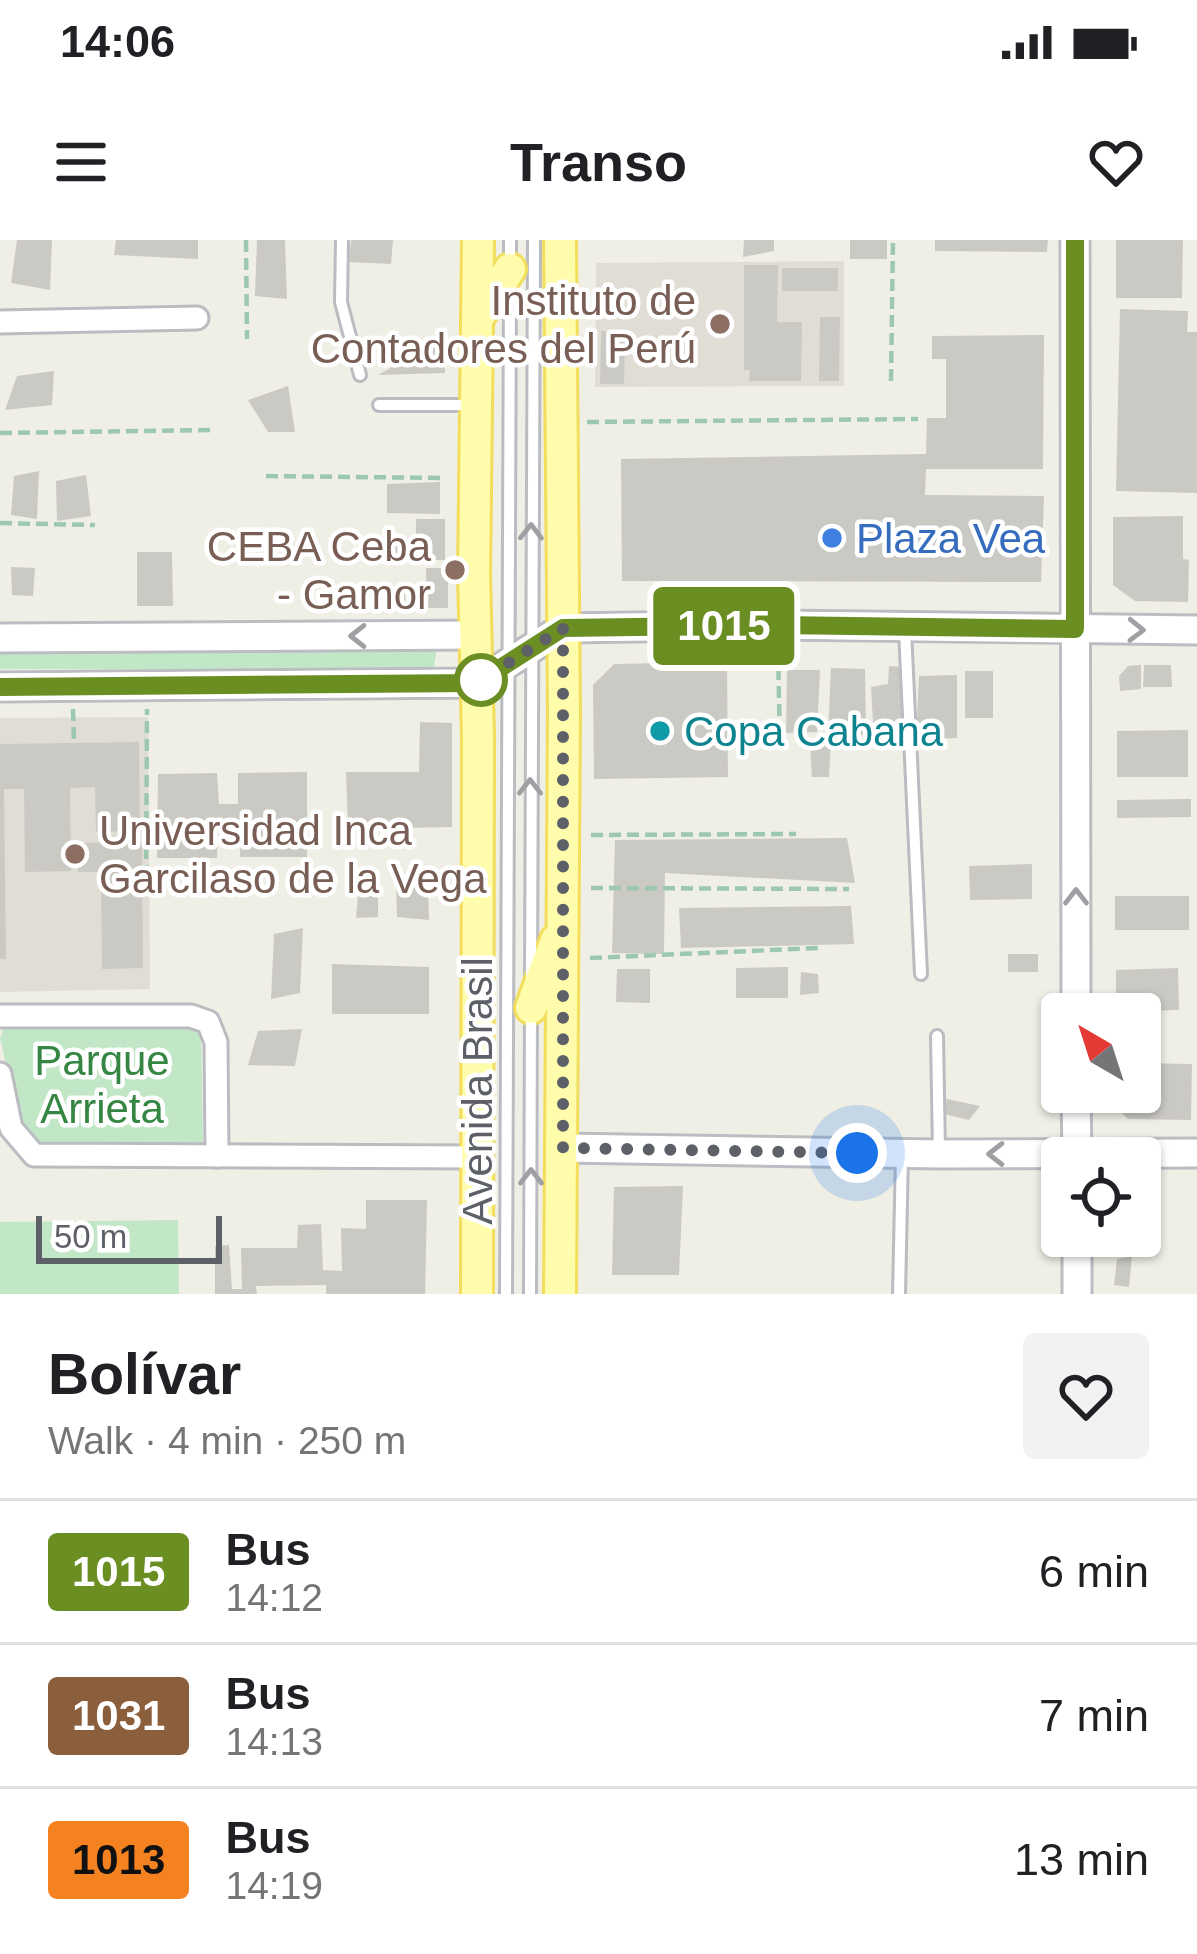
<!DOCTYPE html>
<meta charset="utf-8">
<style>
body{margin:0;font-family:Helvetica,sans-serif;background:#f2f2f2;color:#202124;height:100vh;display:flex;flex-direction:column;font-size:45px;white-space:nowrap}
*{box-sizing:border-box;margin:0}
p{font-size:39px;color:#757577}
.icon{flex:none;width:66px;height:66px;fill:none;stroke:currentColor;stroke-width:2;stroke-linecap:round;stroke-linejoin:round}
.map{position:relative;height:1054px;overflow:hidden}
.panel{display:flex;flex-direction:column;background:#fff;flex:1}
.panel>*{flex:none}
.badge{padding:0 24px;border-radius:9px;font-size:42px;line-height:78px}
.needle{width:78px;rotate:321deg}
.tools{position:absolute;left:1041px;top:753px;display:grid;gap:24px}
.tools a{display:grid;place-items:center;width:120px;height:120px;border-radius:12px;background:#fff;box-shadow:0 3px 9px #0004;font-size:60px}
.scale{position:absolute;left:36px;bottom:30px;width:186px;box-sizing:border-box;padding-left:12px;border:6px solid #5d6066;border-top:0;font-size:33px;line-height:42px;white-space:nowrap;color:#5d6066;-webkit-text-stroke:9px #fff;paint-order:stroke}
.you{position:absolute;width:60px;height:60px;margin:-30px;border:9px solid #fff;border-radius:50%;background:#1a73e8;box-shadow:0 0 0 18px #1a73e833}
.map>.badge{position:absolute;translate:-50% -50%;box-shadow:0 0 0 6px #fff}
.round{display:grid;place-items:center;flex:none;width:126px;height:126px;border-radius:12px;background:#f2f2f2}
.headline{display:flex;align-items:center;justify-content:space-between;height:204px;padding:0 48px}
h1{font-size:57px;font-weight:800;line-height:90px}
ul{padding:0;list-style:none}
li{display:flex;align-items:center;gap:36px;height:144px;padding:0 48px;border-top:3px solid #e0e0e0}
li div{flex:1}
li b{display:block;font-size:45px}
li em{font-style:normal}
li .badge{min-width:132px;font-weight:700;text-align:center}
.status{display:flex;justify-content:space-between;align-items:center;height:84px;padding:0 60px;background:#fff;direction:ltr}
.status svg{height:33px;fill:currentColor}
header{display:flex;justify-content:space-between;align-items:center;height:156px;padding:0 48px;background:#fff;font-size:54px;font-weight:800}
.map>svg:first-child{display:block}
.education{fill:#e0ded4}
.green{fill:#c2e7c7}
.building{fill:#cbc9c3}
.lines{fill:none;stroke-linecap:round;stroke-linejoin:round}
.lane-casing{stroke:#babcc1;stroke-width:16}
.street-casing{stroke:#babcc1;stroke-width:27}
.secondary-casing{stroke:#bbbdc3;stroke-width:33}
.primary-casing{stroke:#f2dd5c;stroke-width:36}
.path{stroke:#9bc8ae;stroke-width:4.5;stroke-dasharray:12 6;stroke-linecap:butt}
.lane{stroke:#fff;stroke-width:10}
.street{stroke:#fff;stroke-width:21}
.secondary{stroke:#fff;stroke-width:27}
.primary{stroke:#fffdab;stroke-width:30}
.oneway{stroke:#9ea0a3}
.line-casing{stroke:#fff;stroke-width:27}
.line{stroke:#6b8e23;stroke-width:18}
.walk{stroke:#5d6066;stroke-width:12;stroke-dasharray:0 21.6}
.education-dot{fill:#8d6e63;stroke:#fff;stroke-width:4.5}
.shop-dot{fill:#3f7fe0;stroke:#fff;stroke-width:4.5}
.stop-dot{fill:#fff;stroke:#6b8e23;stroke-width:6}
.culture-dot{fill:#0f9aa8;stroke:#fff;stroke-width:4.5}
.labels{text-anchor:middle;stroke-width:9;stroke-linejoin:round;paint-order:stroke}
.education-label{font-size:42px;fill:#785e54;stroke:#fff;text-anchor:end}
.shop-label{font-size:42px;fill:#366cbe;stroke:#fff;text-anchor:start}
.culture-label{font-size:42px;fill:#0d838f;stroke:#fff;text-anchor:start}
.park-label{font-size:42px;fill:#358643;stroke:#fff}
.street-label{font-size:42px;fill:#5d6066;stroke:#fff}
</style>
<div class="status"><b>14:06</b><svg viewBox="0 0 49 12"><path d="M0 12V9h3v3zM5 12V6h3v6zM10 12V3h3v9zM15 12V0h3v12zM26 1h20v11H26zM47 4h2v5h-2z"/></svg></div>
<header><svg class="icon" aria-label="menu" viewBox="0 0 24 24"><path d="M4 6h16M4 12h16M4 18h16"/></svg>Transo<svg class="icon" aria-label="heart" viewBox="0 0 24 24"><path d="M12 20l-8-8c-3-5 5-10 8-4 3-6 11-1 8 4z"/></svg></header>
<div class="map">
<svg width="1197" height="1054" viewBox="0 0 1197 1054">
<rect width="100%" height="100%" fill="#f0efe6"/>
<g class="education">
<polygon points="844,21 844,146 595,147 596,23"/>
<polygon points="148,477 150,749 0,752 0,478"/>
</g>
<g class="green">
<polygon points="437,410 433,430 0,429 0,411"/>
<path d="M12 785 201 788 203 904 42 903C12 886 9 830 0 799L3 790Z"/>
<polygon points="178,980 179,1054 0,1054 0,982"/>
</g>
<g class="building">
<polygon points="17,0 52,0 50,50 11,43"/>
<polygon points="116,0 198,0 198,19 114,15"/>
<polygon points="257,0 285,0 287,59 255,56"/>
<polygon points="351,0 393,0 391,24 349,22"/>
<polygon points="744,0 774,0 774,11 743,17"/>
<rect x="850" y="0" width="37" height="19"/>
<polygon points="935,0 1048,0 1047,12 935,11"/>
<polygon points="1116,0 1183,0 1182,58 1116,58"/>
<polygon points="744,25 778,25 777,82 802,82 801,141 749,141 750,130 744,130"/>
<rect x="782" y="28" width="56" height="23"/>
<polygon points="1120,69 1188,71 1187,92 1197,92 1197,253 1116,251"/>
<polygon points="820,77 840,77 839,141 819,141"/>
<polygon points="601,91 625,92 624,144 600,144"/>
<polygon points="1044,95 1043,229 926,229 925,255 1044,256 1041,342 622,341 621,219 926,214 927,178 946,178 946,119 932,119 932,96"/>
<polygon points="444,97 445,133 378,135"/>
<polygon points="54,131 52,165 5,170 17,136"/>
<polygon points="288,146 295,192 268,192 248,160"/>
<polygon points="39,231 37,279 11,275 14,236"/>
<polygon points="86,235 91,276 57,281 56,241"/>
<polygon points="440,242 440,274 387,273 387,244"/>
<polygon points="1183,276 1183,319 1189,320 1188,362 1135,361 1113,345 1113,277"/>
<polygon points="416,279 445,279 445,320 392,320 392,302 416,302"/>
<polygon points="137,312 172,312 173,366 137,366"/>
<polygon points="11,327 35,328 33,356 12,355"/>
<polygon points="426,328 448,328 448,368 427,368"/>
<polygon points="379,345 405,346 405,368 380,368"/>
<polygon points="727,422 728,537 594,539 593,445 614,424"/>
<polygon points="1141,425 1141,449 1120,451 1119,436 1128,426"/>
<polygon points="1144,425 1171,425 1172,447 1143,447"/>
<polygon points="889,426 904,427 904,482 873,483 871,447 888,444"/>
<polygon points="831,428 865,429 866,495 828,495"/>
<polygon points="787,430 820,430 817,492 786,493"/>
<rect x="965" y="431" width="28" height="47"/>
<polygon points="957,435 957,498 916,499 919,436"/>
<polygon points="420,482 452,483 452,587 348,589 346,532 419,532"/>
<polygon points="1188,490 1188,537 1117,537 1117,491"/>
<polygon points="831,501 829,537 812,537 810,505"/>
<polygon points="139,502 140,591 96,592 95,547 70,548 71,631 25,632 24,549 4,549 6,719 0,719 0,504"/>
<polygon points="307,532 307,617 240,617 240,590 218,589 217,618 157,618 158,534 217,533 219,564 238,564 238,533"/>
<polygon points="1191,559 1191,577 1117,578 1117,560"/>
<polygon points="847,598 855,643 665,633 664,714 612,713 615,600"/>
<polygon points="142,602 143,728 102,729 101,632 78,632 78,603"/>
<polygon points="1032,624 1032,659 970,660 969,626"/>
<polygon points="396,642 428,644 429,680 397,677"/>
<polygon points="359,644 378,644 378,677 356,678"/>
<rect x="1115" y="656" width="74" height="34"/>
<polygon points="851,666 854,704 681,708 679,668"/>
<polygon points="303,688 300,753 271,759 274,694"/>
<rect x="1008" y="714" width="30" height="18"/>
<polygon points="332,724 429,727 429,774 332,774"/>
<polygon points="788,727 788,758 736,758 736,728"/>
<polygon points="1178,728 1179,770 1116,772 1116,730"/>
<polygon points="617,729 650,729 650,763 616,762"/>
<polygon points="801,732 818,734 819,753 800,755"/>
<polygon points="302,789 295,826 248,825 258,791"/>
<polygon points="1140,823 1192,824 1191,880 1128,879 1112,864 1113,852 1140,852"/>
<polygon points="947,859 980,866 969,880 944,874"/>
<polygon points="683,946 679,1035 612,1035 614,947"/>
<polygon points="366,960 427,960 425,1054 326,1054 326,1045 256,1046 257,1054 215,1054 215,1006 229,1005 232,1049 242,1049 241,1008 297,1008 298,985 321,984 323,1030 342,1031 341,988 366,989"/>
<polygon points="1132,1016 1129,1047 1114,1045 1117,1019"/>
</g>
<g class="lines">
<g class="lane-casing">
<g id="lane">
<polyline points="342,0 341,62 360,135"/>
<polyline points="510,27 510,0"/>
<polyline points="379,165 472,165"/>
<polyline points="905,390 921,734"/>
<polyline points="531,739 534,0"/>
<polyline points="937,796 939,912"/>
<polyline points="506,1054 510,45"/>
<polyline points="530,1054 531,769"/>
<polyline points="899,1054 902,914"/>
</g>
</g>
<g class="street-casing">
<g id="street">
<polyline points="0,82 197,78"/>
<polyline points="0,776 191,776 208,782 216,802 217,916"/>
<polyline points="0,834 11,888 34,915 478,917"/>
</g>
</g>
<g class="secondary-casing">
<g id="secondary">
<polyline points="1075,0 1076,774"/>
<polyline points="0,398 475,395"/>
<polyline points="0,447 477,443 563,388 777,385 1197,390"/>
<polyline points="1076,852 1077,918"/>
<polyline points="563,908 939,914 1197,913"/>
<polyline points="1077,996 1077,1054"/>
</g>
</g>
<g class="primary-casing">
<g id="primary">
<polyline points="560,0 564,473 560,1054"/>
<polyline points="478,78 510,29"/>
<polyline points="531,768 556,700"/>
<polyline points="477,1054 478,496 474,335 478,0"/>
</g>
</g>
<g class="path">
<polyline points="246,0 247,99"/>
<polyline points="891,141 893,0"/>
<polyline points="587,182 918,179"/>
<polyline points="0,193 216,190"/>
<polyline points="266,236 446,238"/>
<polyline points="0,283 95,285"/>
<polyline points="778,410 780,506"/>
<polyline points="73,469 74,503"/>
<polyline points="591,595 796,594"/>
<polyline points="591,648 849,649"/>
<polyline points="146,655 147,469"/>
<polyline points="590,718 818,708"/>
</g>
<use href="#lane" class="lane"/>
<use href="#street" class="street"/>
<use href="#secondary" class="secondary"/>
<use href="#primary" class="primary"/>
</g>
<defs><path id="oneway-chevron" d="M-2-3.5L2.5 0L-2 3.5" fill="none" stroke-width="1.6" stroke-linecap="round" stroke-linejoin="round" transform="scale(3)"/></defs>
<g class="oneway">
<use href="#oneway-chevron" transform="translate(531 292) rotate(-89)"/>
<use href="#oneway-chevron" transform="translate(1136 390) rotate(1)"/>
<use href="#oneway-chevron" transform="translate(358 396) rotate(180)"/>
<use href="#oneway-chevron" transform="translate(530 547) rotate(-90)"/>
<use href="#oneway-chevron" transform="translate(1076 657) rotate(-90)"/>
<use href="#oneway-chevron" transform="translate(996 914) rotate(-180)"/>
<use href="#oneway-chevron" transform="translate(531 937) rotate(-90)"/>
</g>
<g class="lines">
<g class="line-casing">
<polyline id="line" points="0,447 477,443 563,388 777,385 1075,389 1075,0"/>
</g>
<use href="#line" class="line"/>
<polyline class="walk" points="481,440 477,443 563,388 563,908 857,913"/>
</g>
<g class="education-dot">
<circle cx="720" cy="84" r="12"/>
<circle cx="455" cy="330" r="12"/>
<circle cx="75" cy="614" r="12"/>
</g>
<circle class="shop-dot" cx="832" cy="298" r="12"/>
<circle class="stop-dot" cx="481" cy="440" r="24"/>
<circle class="culture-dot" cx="660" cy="491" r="12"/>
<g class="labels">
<g class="education-label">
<text x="696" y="75">Instituto de<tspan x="696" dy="48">Contadores del Perú</tspan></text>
<text x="431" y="321">CEBA Ceba<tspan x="431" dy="48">- Gamor</tspan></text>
<text x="99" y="605" text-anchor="start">Universidad Inca<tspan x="99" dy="48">Garcilaso de la Vega</tspan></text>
</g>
<g class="shop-label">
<text x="856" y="313">Plaza Vea</text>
</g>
<g class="culture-label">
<text x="684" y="506">Copa Cabana</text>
</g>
<g class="park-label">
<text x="102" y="835">Parque<tspan x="102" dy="48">Arrieta</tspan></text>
</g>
<g class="street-label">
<text transform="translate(477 851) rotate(-90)" y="15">Avenida Brasil</text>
</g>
</g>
</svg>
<div class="tools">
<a><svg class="needle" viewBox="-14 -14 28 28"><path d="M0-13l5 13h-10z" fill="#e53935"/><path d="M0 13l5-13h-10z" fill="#757577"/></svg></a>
<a><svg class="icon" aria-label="locate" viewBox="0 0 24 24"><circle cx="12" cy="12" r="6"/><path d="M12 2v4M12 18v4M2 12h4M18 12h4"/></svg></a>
</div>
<div class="scale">50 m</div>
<div class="you" style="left:857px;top:913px"></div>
<b class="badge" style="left:724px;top:386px;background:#6b8e23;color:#fff">1015</b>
</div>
<section class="panel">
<div class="headline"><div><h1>Bolívar</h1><p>Walk · 4 min · 250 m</p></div><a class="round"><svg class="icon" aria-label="heart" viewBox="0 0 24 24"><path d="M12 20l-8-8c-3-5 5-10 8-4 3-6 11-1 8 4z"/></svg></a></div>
<ul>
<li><span class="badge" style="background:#6b8e23;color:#fff">1015</span><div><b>Bus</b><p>14:12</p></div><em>6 min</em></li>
<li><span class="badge" style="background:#8b5e3c;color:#fff">1031</span><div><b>Bus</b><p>14:13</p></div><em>7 min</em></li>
<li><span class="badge" style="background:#f58220;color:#111">1013</span><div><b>Bus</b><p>14:19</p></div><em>13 min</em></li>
</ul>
</section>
